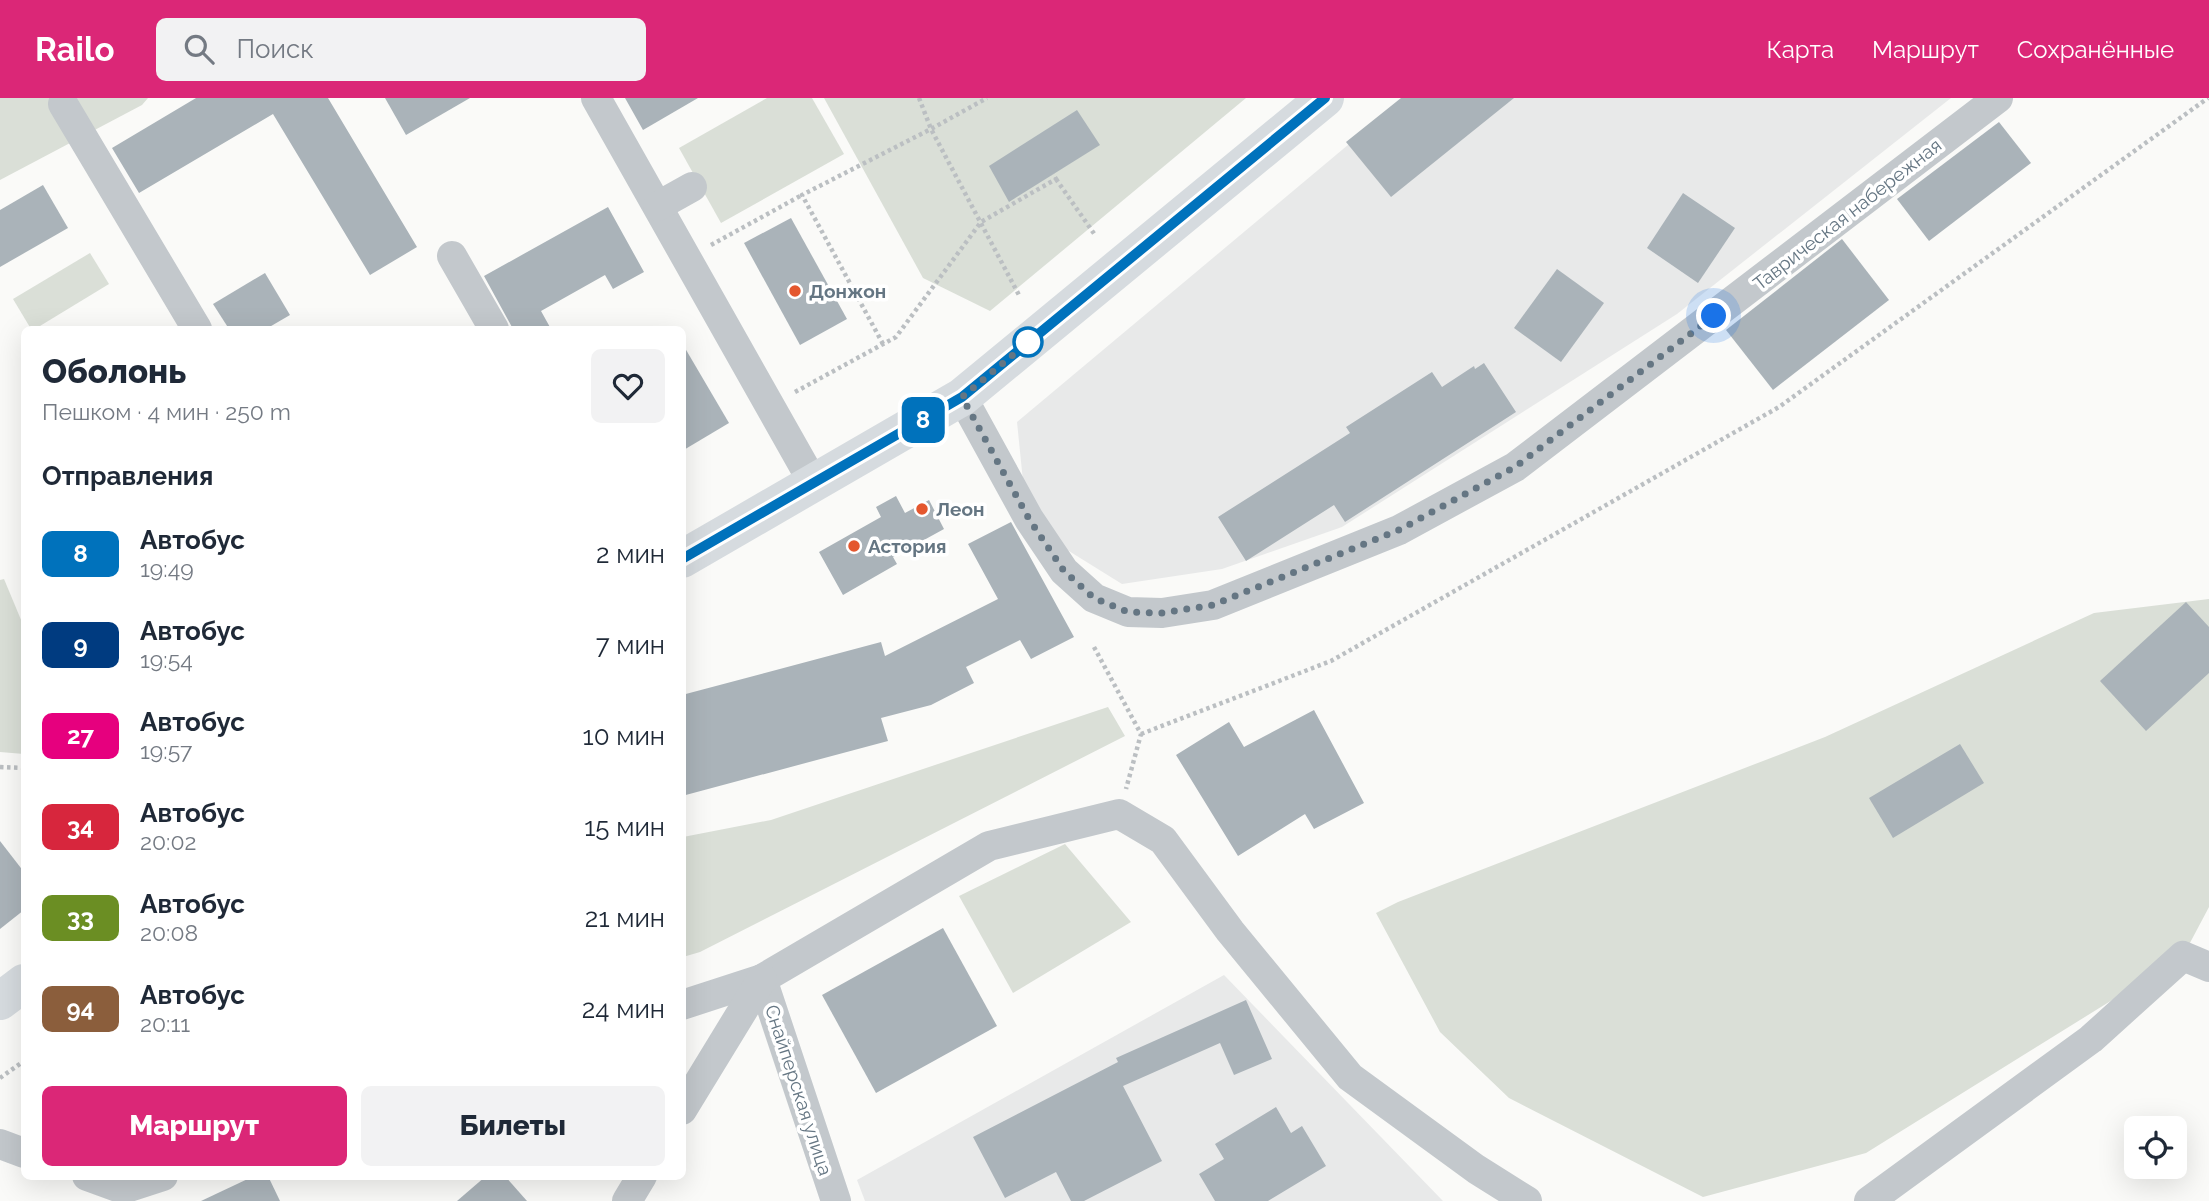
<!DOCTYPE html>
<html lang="ru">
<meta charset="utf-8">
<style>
body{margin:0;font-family:Raleway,sans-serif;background:#f2f2f3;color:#1f2937;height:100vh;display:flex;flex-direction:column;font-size:26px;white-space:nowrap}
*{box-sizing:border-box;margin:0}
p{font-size:23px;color:#747a83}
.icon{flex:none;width:38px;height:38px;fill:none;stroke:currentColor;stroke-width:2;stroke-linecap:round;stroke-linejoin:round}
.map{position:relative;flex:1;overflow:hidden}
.drawer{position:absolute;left:21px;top:228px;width:665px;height:854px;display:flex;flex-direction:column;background:#fff;border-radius:10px;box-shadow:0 7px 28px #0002}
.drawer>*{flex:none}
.badge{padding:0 14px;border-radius:10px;font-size:24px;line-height:46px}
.controls{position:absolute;left:2124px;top:1018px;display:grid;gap:14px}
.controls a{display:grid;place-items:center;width:63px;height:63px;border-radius:10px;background:#fff;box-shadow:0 7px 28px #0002;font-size:35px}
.you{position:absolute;width:35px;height:35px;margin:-18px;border:5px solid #fff;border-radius:50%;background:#1a73e8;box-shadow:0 0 0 10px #1a73e833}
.map>.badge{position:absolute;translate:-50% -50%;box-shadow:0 0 0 4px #fff}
h2{padding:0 21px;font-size:26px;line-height:63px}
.round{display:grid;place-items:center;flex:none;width:74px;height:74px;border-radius:10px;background:#f2f2f3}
.overview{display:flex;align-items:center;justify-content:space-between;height:119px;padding:0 21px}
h1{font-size:33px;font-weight:800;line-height:52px}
.cta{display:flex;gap:14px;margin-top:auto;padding:14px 21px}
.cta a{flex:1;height:80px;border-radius:10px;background:#db2777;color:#fff;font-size:28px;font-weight:800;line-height:80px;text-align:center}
.cta a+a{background:#f2f2f3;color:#1f2937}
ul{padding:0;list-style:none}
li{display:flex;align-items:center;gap:21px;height:91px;padding:0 21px}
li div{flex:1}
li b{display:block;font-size:26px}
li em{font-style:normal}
li .badge{min-width:77px;font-weight:700;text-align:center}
header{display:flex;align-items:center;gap:42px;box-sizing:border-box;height:98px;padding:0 35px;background:#db2777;color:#fff}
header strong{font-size:33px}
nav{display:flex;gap:38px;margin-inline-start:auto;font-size:24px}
.search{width:490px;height:63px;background:#f2f2f3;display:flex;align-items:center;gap:18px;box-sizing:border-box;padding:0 24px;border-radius:10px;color:#747a83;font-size:26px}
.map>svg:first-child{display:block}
.built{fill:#e8e9e9}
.green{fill:#dadfd7}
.building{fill:#aab3b9}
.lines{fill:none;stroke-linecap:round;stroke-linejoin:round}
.path{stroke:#bbbfc2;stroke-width:4.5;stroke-dasharray:3.5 3.5;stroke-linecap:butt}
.minor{stroke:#c3c8cc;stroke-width:30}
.major{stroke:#d6dbdf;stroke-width:38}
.line-casing{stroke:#fff;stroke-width:16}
.line{stroke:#0072bc;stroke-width:10}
.walk{stroke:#657683;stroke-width:7;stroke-dasharray:0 12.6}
.poi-dot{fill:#e4572e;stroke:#fff;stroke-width:2.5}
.stop-dot{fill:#fff;stroke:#0072bc;stroke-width:3.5}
.labels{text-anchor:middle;stroke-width:7;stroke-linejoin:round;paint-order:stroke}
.street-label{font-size:19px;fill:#657683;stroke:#fff}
.poi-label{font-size:19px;font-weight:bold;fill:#657683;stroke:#fff;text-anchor:start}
</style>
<header>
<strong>Railo</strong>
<div class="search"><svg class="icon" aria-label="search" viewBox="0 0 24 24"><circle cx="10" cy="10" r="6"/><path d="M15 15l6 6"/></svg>Поиск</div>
<nav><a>Карта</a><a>Маршрут</a><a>Сохранённые</a></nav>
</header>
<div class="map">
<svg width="2209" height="1103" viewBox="0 0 2209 1103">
<rect width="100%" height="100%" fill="#fafaf8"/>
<g class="built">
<polygon points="1404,0 1951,0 1677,216 1342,429 1222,471 1122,486 1056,445 1023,383 1017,324"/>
<polygon points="1224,877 1443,1103 865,1103 857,1082"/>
</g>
<g class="green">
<polygon points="0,0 148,0 142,7 0,82"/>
<polygon points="767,0 812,0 844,56 721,125 679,50"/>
<polygon points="824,0 1246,0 990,213 923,180"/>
<polygon points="90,155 109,186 35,231 31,231 13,201"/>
<polygon points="4,481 24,529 24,656 0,654 0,482"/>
<polygon points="2209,501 2209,809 2183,858 1866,1055 1703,1099 1509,1000 1440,934 1376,815 1398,804 1825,639 2094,515"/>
<polygon points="1108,609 1125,638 700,854 683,859 683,739 771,722"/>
<polygon points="1065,746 1131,824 1013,895 959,798"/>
</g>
<g class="building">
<polygon points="196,0 328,0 417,149 370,177 273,16 139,95 112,50"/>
<polygon points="385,0 470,0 406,37"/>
<polygon points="625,0 698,0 643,32"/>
<polygon points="1401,0 1514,0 1391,99 1346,44"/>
<polygon points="1077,12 1100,47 1009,104 989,68"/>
<polygon points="1999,24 2031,65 1929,143 1897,101"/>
<polygon points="43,87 68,130 0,169 0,112"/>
<polygon points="1683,95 1735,130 1698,185 1647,150"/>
<polygon points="608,109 644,174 613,191 605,177 541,213 551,231 513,231 484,178"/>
<polygon points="791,120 847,221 800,247 744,145"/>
<polygon points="1842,141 1889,202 1773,292 1726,232"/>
<polygon points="1557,171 1604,205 1561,264 1514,230"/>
<polygon points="265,175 290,217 266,231 229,231 213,206"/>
<polygon points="682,245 729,325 682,353"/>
<polygon points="1484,265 1516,314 1345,424 1334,407 1246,463 1218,419 1350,335 1346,329 1432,274 1442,289 1474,268 1475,271"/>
<polygon points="896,398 905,415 929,402 944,431 893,459 897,466 843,497 819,454 881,419 876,409"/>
<polygon points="1011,424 1074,539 1031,561 1020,542 966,569 974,585 931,607 881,620 888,643 682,698 682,597 881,544 885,558 998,501 968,446"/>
<polygon points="2186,504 2209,529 2209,575 2146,633 2100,583"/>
<polygon points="1314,612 1364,705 1314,731 1305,716 1238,758 1176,657 1229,624 1244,649"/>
<polygon points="1960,646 1984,685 1893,740 1869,700"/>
<polygon points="0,743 24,774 24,812 0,831"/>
<polygon points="943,830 997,928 876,995 822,897"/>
<polygon points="1246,902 1272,961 1234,977 1220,945 1123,988 1162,1063 1084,1103 1071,1103 1056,1074 1005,1100 973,1039 1118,964 1116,960"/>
<polygon points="1276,1009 1291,1035 1302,1028 1326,1068 1268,1103 1215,1103 1199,1076 1224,1061 1215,1046"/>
<polygon points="254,1078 268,1078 280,1103 201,1103"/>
<polygon points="486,1078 505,1078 527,1103 457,1103"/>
</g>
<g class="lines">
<g class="path">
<polyline points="919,0 931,31 1020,199"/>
<polyline points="1056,81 1095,137"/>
<polyline points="711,147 802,97"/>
<polyline points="883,246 802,97 931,31 987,0"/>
<polyline points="795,294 896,239 981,124 1056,81 1053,76"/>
<polyline points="1094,549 1141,636 1126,691"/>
<polyline points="1141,636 1331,563 1779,309 2208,0"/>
<polyline points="0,669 24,670"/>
<polyline points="0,980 24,963"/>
</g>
<g class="minor">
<polyline points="596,0 814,386"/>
<polyline points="63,6 197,231"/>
<polyline points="658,108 692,89"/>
<polyline points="452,158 494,231"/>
<polyline points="962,299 1029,421 1064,473 1094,500 1128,514 1162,515 1213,507 1399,432 1515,369 1998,0"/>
<polyline points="762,881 836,1103"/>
<polyline points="682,907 762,881 989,748 1119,716 1163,742 1230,833 1350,979 1476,1071 1527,1103"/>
<polyline points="682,1012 762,881"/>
<polyline points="0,1046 24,1055"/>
<polyline points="87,1078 123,1091 163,1078"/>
<polyline points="627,1103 642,1078"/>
<polyline points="1869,1103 2091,941 2183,858 2209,869"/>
</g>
<g class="major">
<polyline points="682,461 962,299 1325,0"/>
<polyline points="0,903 24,885"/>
</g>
</g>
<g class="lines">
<g class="line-casing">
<polyline id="line" points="682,461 962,299 1325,0"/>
</g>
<use href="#line" class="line"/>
<polyline class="walk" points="1028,244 1030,243 962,299 1029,421 1064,473 1094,500 1128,514 1162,515 1213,507 1399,432 1515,369 1714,218"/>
</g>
<g class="poi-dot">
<circle cx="795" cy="193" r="7"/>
<circle cx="922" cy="411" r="7"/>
<circle cx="854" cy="448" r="7"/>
</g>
<circle class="stop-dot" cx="1028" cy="244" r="14"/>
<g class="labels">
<g class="street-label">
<text transform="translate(1847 116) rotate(-38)" y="7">Таврическая набережная</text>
<text transform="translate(799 992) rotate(72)" y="7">Снайперская улица</text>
</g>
<g class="poi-label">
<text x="809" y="200">Донжон</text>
<text x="936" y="418">Леон</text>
<text x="868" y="455">Астория</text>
</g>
</g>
</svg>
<div class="controls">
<a><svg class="icon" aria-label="locate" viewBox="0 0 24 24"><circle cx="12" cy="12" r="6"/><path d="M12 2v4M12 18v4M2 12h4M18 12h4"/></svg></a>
</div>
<div class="you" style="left:1714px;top:218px"></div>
<b class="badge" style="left:923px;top:322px;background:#0072bc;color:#fff">8</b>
<section class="drawer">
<div class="overview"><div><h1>Оболонь</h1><p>Пешком · 4 мин · 250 m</p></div><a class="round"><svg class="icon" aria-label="heart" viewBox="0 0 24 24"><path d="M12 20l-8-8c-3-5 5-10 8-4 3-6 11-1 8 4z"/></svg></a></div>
<h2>Отправления</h2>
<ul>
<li><span class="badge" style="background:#0072bc;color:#fff">8</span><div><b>Автобус</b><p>19:49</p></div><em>2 мин</em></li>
<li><span class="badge" style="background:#003b80;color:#fff">9</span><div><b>Автобус</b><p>19:54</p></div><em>7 мин</em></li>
<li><span class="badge" style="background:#e6007e;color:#fff">27</span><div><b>Автобус</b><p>19:57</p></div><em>10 мин</em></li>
<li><span class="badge" style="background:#d7263d;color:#fff">34</span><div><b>Автобус</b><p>20:02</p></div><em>15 мин</em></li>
<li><span class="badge" style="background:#6b8e23;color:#fff">33</span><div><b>Автобус</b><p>20:08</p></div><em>21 мин</em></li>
<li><span class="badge" style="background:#8b5e3c;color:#fff">94</span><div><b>Автобус</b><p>20:11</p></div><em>24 мин</em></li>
</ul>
<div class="cta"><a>Маршрут</a><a>Билеты</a></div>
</section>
</div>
